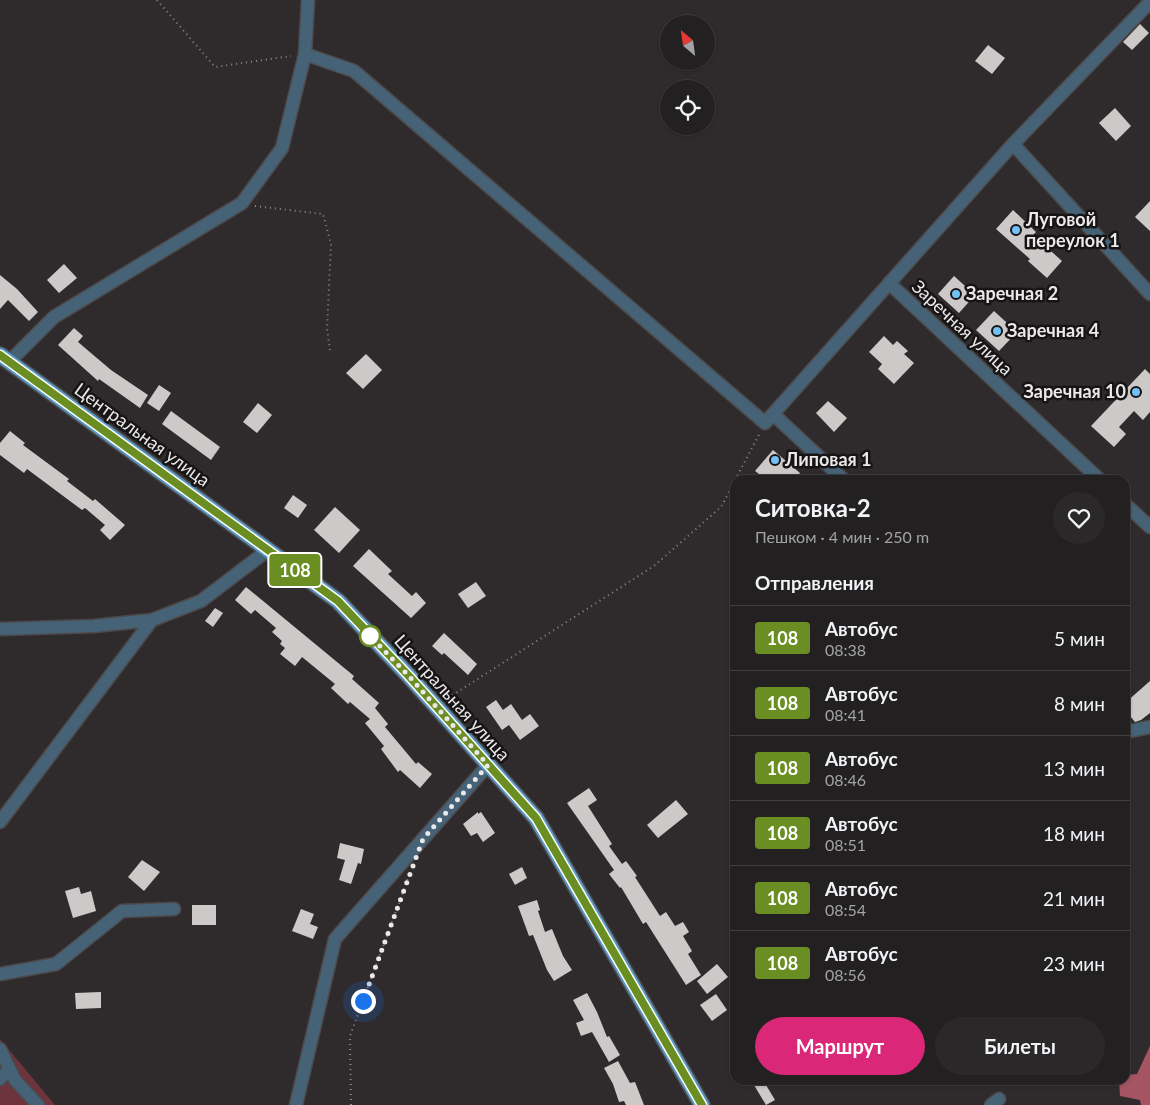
<!DOCTYPE html>
<html lang="ru">
<meta charset="utf-8">
<style>
body{margin:0;font-family:Lato,sans-serif;background:#2b282a;color:#f1f3f6;height:100vh;display:flex;flex-direction:column;font-size:19px;white-space:nowrap}
*{box-sizing:border-box;margin:0}
p{font-size:16px;color:#a3a3a5}
.icon{flex:none;width:28px;height:28px;fill:none;stroke:currentColor;stroke-width:2;stroke-linecap:round;stroke-linejoin:round}
.map{position:relative;flex:1;overflow:hidden}
.panel{position:absolute;left:730px;top:475px;width:400px;height:610px;display:flex;flex-direction:column;background:#232021;border-radius:15px;box-shadow:0 1px 4px #0004,0 0 0 1px #403e3f}
.panel>*{flex:none}
.badge{padding:0 10px;border-radius:4px;font-size:18px;line-height:32px}
.needle{width:32px;rotate:331deg}
.buttons{position:absolute;left:660px;top:15px;display:grid;gap:10px}
.buttons a{display:grid;place-items:center;width:55px;height:55px;border-radius:50%;background:#232021;box-shadow:0 1px 4px #0004,0 0 0 1px #403e3f;font-size:25px}
.you{position:absolute;width:25px;height:25px;margin:-12px;border:4px solid #fff;border-radius:50%;background:#1a73e8;box-shadow:0 0 0 8px #1a73e833}
.map>.badge{position:absolute;translate:-50% -50%;box-shadow:0 0 0 2px #fff}
h2{padding:0 25px;font-size:19px;line-height:45px}
.round{display:grid;place-items:center;flex:none;width:52px;height:52px;border-radius:26px;background:#2b282a}
.summary{display:flex;align-items:center;justify-content:space-between;height:85px;padding:0 25px}
h1{font-size:24px;font-weight:700;line-height:38px}
.cta{display:flex;gap:10px;margin-top:auto;padding:10px 25px}
.cta a{flex:1;height:58px;border-radius:30px;background:#db2777;color:#fff;font-size:20px;font-weight:700;line-height:58px;text-align:center}
.cta a+a{background:#2b282a;color:#f1f3f6}
ul{padding:0;list-style:none}
li{display:flex;align-items:center;gap:15px;height:65px;padding:0 25px;border-top:1px solid #403e3f}
li div{flex:1}
li b{display:block;font-size:19px}
li em{font-style:normal}
li .badge{min-width:55px;font-weight:700;text-align:center}
.map>svg:first-child{display:block}
.green{fill:#6e343d}
.water{fill:#a55461}
.building{fill:#cec9c9}
.lines{fill:none;stroke-linecap:round;stroke-linejoin:round}
.minor-casing{stroke:#4d494a;stroke-width:15}
.major-casing{stroke:#4d494a;stroke-width:18}
.path{stroke:#8e8b8b;stroke-width:2;stroke-dasharray:1 4;stroke-linecap:butt}
.minor{stroke:#456277;stroke-width:12}
.major{stroke:#5797c2;stroke-width:15}
.line-casing{stroke:#fff;stroke-width:11}
.line{stroke:#6b8e23;stroke-width:8}
.walk{stroke:#eae8e8;stroke-width:5;stroke-dasharray:0 9}
.poi-dot{fill:#72c1f5;stroke:#161414;stroke-width:2}
.stop-dot{fill:#fff;stroke:#6b8e23;stroke-width:2.5}
.labels{text-anchor:middle;stroke-width:5;stroke-linejoin:round;paint-order:stroke}
.poi-label{font-size:18px;font-weight:bold;fill:#eae8e8;stroke:#161414;text-anchor:start}
.street-label{font-size:18px;fill:#eae8e8;stroke:#161414}
</style>
<div class="map">
<svg width="1150" height="1105" viewBox="0 0 1150 1105">
<rect width="100%" height="100%" fill="#2f2b2c"/>
<polygon class="green" points="0,1039 55,1105 0,1105"/>
<polygon class="water" points="1150,1046 1150,1105 1141,1105 1140,1100 1120,1096 1119,1080 1125,1080 1125,1075 1137,1074"/>
<g class="building">
<polygon points="1140,24 1149,33 1132,50 1123,42"/>
<polygon points="988,45 1005,58 992,74 975,61"/>
<polygon points="1115,108 1131,126 1116,141 1099,123"/>
<polygon points="1150,201 1150,231 1135,217"/>
<polygon points="1013,210 1036,232 1033,235 1062,261 1047,278 1028,261 1030,259 996,229"/>
<polygon points="64,264 77,278 59,293 47,280"/>
<polygon points="0,275 17,289 38,312 29,321 8,300 0,309"/>
<polygon points="954,276 975,295 959,313 938,294"/>
<polygon points="994,311 1017,332 999,351 976,330"/>
<polygon points="74,328 83,336 78,342 111,370 148,395 140,408 99,379 98,381 58,345"/>
<polygon points="884,336 893,345 897,341 908,351 904,354 914,363 894,384 878,369 882,364 869,352"/>
<polygon points="366,354 382,370 363,389 346,373"/>
<polygon points="1145,369 1150,374 1150,412 1143,420 1134,411 1119,427 1126,434 1114,447 1091,426"/>
<polygon points="159,385 171,393 159,411 147,403"/>
<polygon points="828,401 847,418 834,432 816,413"/>
<polygon points="258,403 272,415 257,433 243,422"/>
<polygon points="171,411 220,447 211,460 162,424"/>
<polygon points="10,431 25,443 23,445 69,479 67,481 93,501 95,499 125,525 110,540 100,530 105,525 85,508 82,510 27,469 24,473 0,455 0,443"/>
<polygon points="773,450 800,473 794,480 767,480 755,471"/>
<polygon points="293,495 307,505 298,518 284,508"/>
<polygon points="335,507 360,530 339,553 314,530"/>
<polygon points="369,549 392,571 388,574 412,596 416,592 426,603 411,618 353,566"/>
<polygon points="476,582 486,596 468,608 458,594"/>
<polygon points="246,587 354,676 352,679 379,703 375,708 388,724 385,727 416,764 418,762 432,774 420,788 400,770 398,772 381,749 384,746 365,723 370,719 350,702 348,704 331,688 335,684 302,657 295,666 280,654 285,648 280,644 282,641 272,632 276,628 255,610 251,614 235,600"/>
<polygon points="215,608 223,613 213,627 205,621"/>
<polygon points="444,633 477,664 468,675 444,653 442,655 432,646"/>
<polygon points="1150,681 1150,713 1141,720 1135,722 1125,710 1125,703"/>
<polygon points="496,700 503,710 511,704 522,720 530,714 539,726 520,740 509,725 502,730 486,707"/>
<polygon points="589,788 597,800 588,806 612,844 609,846 622,864 626,861 637,876 635,877 660,916 666,912 675,926 683,922 689,932 683,936 692,951 688,954 701,975 686,985 646,922 643,924 621,887 620,888 609,874 614,870 567,803"/>
<polygon points="676,800 688,814 658,838 647,825"/>
<polygon points="478,812 478,814 481,812 495,833 483,842 477,833 471,836 463,824"/>
<polygon points="340,843 364,849 361,864 358,863 351,884 339,880 345,860 337,858"/>
<polygon points="142,860 160,872 144,891 128,877"/>
<polygon points="522,867 527,878 515,885 509,874"/>
<polygon points="79,887 81,894 91,891 96,911 73,918 65,891"/>
<polygon points="537,900 540,910 538,911 545,932 552,929 563,956 572,970 554,981 547,970 533,935 529,936 518,906"/>
<rect x="192" y="905" width="24" height="20"/>
<polygon points="301,909 314,914 310,924 318,927 313,939 292,931"/>
<polygon points="717,964 728,977 707,994 697,981"/>
<polygon points="101,992 101,1008 76,1009 75,993"/>
<polygon points="587,993 597,1012 607,1037 609,1036 620,1055 609,1062 592,1032 581,1036 576,1023 584,1020 573,1000"/>
<polygon points="716,994 727,1010 712,1021 700,1005"/>
<polygon points="618,1061 630,1083 635,1082 644,1105 626,1105 624,1101 619,1102 613,1084 604,1068"/>
<polygon points="751,1080 763,1080 775,1100 766,1105"/>
</g>
<g class="lines">
<g class="minor-casing">
<g id="minor">
<polyline points="305,54 354,71 765,423 1013,144 1150,2"/>
<polyline points="1013,144 1150,294"/>
<polyline points="889,283 1100,480"/>
<polyline points="9,362 54,317 242,203 282,148 305,54 308,0"/>
<polyline points="773,414 844,480"/>
<polyline points="1125,504 1150,527"/>
<polyline points="0,629 94,626 152,620 201,601 268,550"/>
<polyline points="1125,732 1150,727"/>
<polyline points="0,822 152,620"/>
<polyline points="0,974 56,964 122,911 174,909"/>
<polyline points="0,1049 15,1080 38,1105"/>
<polyline points="0,1079 9,1069"/>
<polyline points="296,1105 335,939 488,765"/>
<polyline points="991,1105 999,1099"/>
</g>
</g>
<g class="major-casing">
<polyline id="major" points="0,355 338,601 408,675 536,818 702,1105"/>
</g>
<g class="path">
<polyline points="157,0 215,67 291,56"/>
<polyline points="255,206 323,214 331,244 327,328 330,351"/>
<polyline points="735,480 760,433"/>
<polyline points="448,698 654,566 721,507 735,481"/>
<polyline points="351,1105 350,1036 410,873"/>
</g>
<use href="#minor" class="minor"/>
<use href="#major" class="major"/>
</g>
<g class="lines">
<g class="line-casing">
<polyline id="line" points="0,355 338,601 408,675 536,818 702,1105"/>
</g>
<use href="#line" class="line"/>
<polyline class="walk" points="363,1001 423,839 488,765 408,675 370,636"/>
</g>
<g class="poi-dot">
<circle cx="1016" cy="230" r="5"/>
<circle cx="956" cy="294" r="5"/>
<circle cx="997" cy="331" r="5"/>
<circle cx="1136" cy="392" r="5"/>
<circle cx="775" cy="460" r="5"/>
</g>
<circle class="stop-dot" cx="370" cy="636" r="10"/>
<g class="labels">
<g class="poi-label">
<text x="1026" y="226">Луговой<tspan x="1026" dy="21">переулок 1</tspan></text>
<text x="966" y="300">Заречная 2</text>
<text x="1007" y="337">Заречная 4</text>
<text x="1126" y="398" text-anchor="end">Заречная 10</text>
<text x="785" y="466">Липовая 1</text>
</g>
<g class="street-label">
<text transform="translate(962 328) rotate(43)" y="6">Заречная улица</text>
<text transform="translate(142 435) rotate(36)" y="6">Центральная улица</text>
<text transform="translate(452 698) rotate(48)" y="6">Центральная улица</text>
</g>
</g>
</svg>
<div class="buttons">
<a><svg class="needle" viewBox="-14 -14 28 28"><path d="M0-13l5 13h-10z" fill="#e53935"/><path d="M0 13l5-13h-10z" fill="#a3a3a5"/></svg></a>
<a><svg class="icon" aria-label="locate" viewBox="0 0 24 24"><circle cx="12" cy="12" r="6"/><path d="M12 2v4M12 18v4M2 12h4M18 12h4"/></svg></a>
</div>
<div class="you" style="left:363px;top:1001px"></div>
<b class="badge" style="left:295px;top:570px;background:#6b8e23;color:#fff">108</b>
<section class="panel">
<div class="summary"><div><h1>Ситовка-2</h1><p>Пешком · 4 мин · 250 m</p></div><a class="round"><svg class="icon" aria-label="heart" viewBox="0 0 24 24"><path d="M12 20l-8-8c-3-5 5-10 8-4 3-6 11-1 8 4z"/></svg></a></div>
<h2>Отправления</h2>
<ul>
<li><span class="badge" style="background:#6b8e23;color:#fff">108</span><div><b>Автобус</b><p>08:38</p></div><em>5 мин</em></li>
<li><span class="badge" style="background:#6b8e23;color:#fff">108</span><div><b>Автобус</b><p>08:41</p></div><em>8 мин</em></li>
<li><span class="badge" style="background:#6b8e23;color:#fff">108</span><div><b>Автобус</b><p>08:46</p></div><em>13 мин</em></li>
<li><span class="badge" style="background:#6b8e23;color:#fff">108</span><div><b>Автобус</b><p>08:51</p></div><em>18 мин</em></li>
<li><span class="badge" style="background:#6b8e23;color:#fff">108</span><div><b>Автобус</b><p>08:54</p></div><em>21 мин</em></li>
<li><span class="badge" style="background:#6b8e23;color:#fff">108</span><div><b>Автобус</b><p>08:56</p></div><em>23 мин</em></li>
</ul>
<div class="cta"><a>Маршрут</a><a>Билеты</a></div>
</section>
</div>
